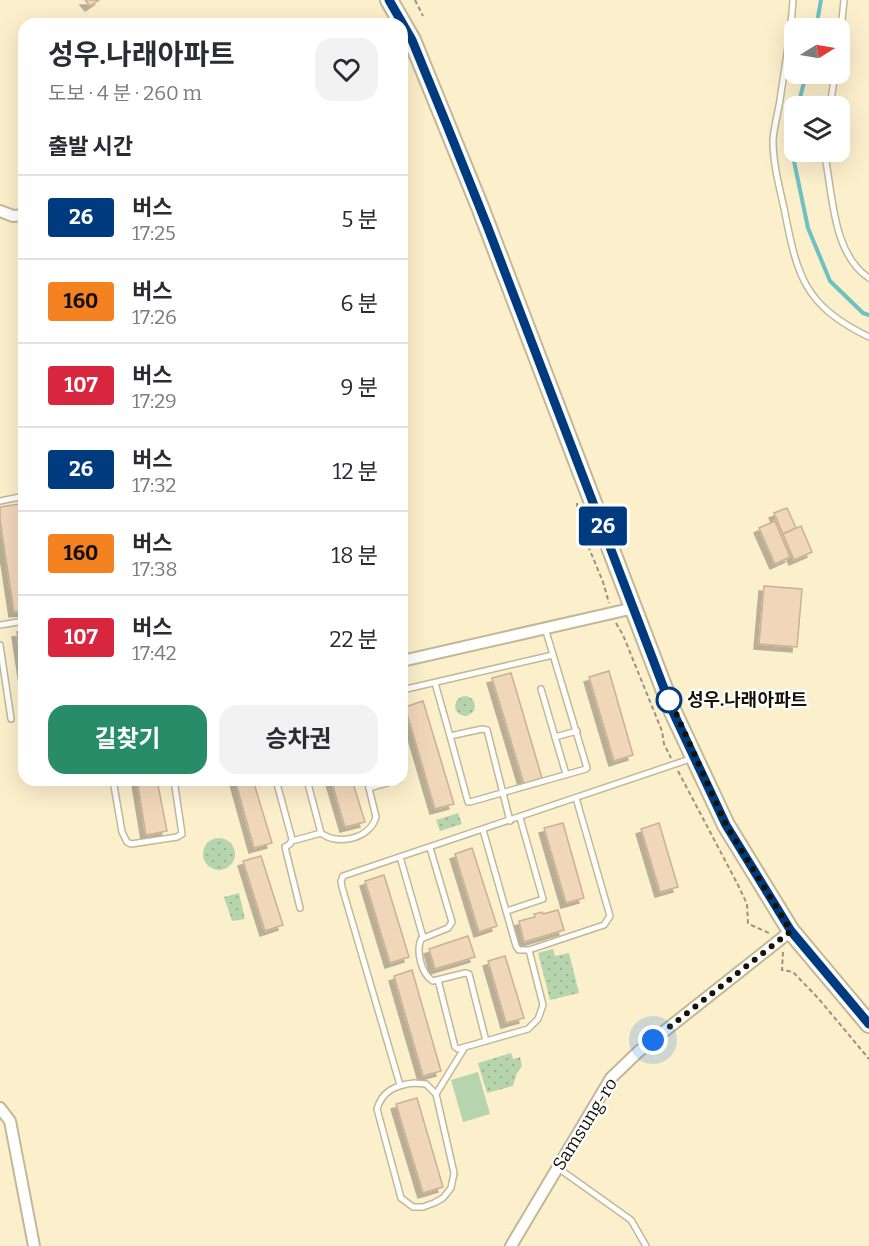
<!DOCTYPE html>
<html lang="ko">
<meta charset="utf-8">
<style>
body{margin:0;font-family:Bitter,"Noto Sans KR",serif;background:#f2f2f3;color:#2b2b33;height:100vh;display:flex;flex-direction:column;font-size:22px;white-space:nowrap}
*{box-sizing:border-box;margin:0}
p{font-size:20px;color:#7c7c81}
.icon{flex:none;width:33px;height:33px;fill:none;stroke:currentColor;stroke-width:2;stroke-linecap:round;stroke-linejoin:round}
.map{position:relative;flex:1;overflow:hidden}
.drawer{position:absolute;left:18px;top:18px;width:390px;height:768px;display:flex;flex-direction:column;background:#fff;border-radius:18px;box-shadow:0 6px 24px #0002}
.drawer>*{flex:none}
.badge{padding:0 12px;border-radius:4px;font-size:21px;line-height:39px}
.needle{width:39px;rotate:79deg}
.tools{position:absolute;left:784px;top:18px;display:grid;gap:12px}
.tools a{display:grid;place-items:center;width:66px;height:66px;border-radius:12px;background:#fff;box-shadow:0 6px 24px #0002;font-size:30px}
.you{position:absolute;width:30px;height:30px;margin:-15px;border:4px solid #fff;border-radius:50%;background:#1a73e8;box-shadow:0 0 0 9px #1a73e833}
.map>.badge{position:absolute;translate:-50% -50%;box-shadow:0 0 0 3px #fff}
h2{padding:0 30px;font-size:22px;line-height:54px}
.round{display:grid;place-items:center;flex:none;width:63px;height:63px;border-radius:18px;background:#f2f2f3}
.head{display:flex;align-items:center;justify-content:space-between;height:102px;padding:0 30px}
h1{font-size:28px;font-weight:700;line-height:45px}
.button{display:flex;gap:12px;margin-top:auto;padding:12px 30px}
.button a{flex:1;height:69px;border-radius:18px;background:#278c67;color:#fff;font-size:24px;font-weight:700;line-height:69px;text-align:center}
.button a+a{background:#f2f2f3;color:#2b2b33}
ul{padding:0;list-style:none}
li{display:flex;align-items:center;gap:18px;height:84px;padding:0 30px;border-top:2px solid #e1e1e2}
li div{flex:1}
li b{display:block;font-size:22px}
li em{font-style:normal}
li .badge{min-width:66px;font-weight:700;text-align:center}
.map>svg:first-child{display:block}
.green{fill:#b6d5ae}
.park{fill:url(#park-dots)}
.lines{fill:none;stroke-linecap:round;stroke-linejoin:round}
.stream{stroke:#6ec1c1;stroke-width:4}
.building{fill:#f1d7ba;stroke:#cab094;stroke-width:1.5;filter:url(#shadow)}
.lane-casing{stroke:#c3b795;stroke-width:8}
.street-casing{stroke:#c3b795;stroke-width:14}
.secondary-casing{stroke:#c3b795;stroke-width:20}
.path{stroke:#9c9279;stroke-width:2;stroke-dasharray:4.5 3;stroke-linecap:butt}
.lane{stroke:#fff;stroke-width:5}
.street{stroke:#fff;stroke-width:10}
.secondary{stroke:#fff;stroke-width:16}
.line-casing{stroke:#fff;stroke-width:14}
.line{stroke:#003b80;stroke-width:9}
.walk{stroke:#171206;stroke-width:6;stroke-dasharray:0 10.8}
.stop-dot{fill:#fff;stroke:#003b80;stroke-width:3}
.labels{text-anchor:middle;stroke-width:4.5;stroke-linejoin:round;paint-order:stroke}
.stop-label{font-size:18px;font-weight:bold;fill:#171206;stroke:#fff;text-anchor:start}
.street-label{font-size:18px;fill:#171206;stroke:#fff}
</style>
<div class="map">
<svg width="869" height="1246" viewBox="0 0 869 1246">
<defs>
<pattern id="park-dots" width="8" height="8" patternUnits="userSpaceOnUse" patternTransform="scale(1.5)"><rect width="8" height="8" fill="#b6d5ae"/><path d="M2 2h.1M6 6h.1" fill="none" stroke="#9cb694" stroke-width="1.8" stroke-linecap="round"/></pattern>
<filter id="shadow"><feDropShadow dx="-5" dy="5" stdDeviation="0" flood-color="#0004"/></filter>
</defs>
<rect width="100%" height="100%" fill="#fcefcc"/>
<polygon class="green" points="478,1072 490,1114 463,1122 451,1080"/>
<g class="park">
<circle cx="465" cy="706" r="10"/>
<polygon points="458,813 462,824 440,831 436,820"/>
<circle cx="219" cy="854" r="16"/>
<polygon points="239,893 245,919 232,921 224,897"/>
<polygon points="553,949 555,956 569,953 579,993 550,1000 538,953"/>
<polygon points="511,1053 513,1059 520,1057 522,1066 517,1073 513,1086 487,1093 478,1063"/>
</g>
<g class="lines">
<g class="stream">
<polyline points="816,28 821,0"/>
<polyline points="798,106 806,74"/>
<polyline points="795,124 791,147 808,228 830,281 863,313 869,315"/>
</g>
</g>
<g class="building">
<polygon points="85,0 99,0 90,6"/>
<polygon points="19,504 24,538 24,611 14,612 0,520 0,507"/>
<polygon points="787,508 796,528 783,534 774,513"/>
<polygon points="775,521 790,557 775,564 759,528"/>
<polygon points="801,526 812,552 794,560 783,534"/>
<polygon points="764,586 802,589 797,647 759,644"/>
<polygon points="24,631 24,679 17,632"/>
<polygon points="609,671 633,755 614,761 589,677"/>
<polygon points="511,673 542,778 524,784 492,678"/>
<polygon points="423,701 454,804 435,809 405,707"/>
<polygon points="137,780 157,780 167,831 146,835"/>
<polygon points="235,780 253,780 272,843 254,848"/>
<polygon points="331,780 352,780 365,822 345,827"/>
<polygon points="563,823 584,898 566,903 544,828"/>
<polygon points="659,823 678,887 660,892 641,829"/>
<polygon points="472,848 497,926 479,932 455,854"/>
<polygon points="261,856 283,925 265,931 243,861"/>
<polygon points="384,875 409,957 390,963 365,881"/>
<polygon points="558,910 564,930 524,942 519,921 535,917 534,914 542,912 543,914"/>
<polygon points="468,936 475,957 435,969 429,949"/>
<polygon points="505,956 524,1018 506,1023 488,961"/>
<polygon points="412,970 441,1071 423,1076 394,976"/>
<polygon points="417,1098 443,1187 423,1193 396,1104"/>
</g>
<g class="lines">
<g class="lane-casing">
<g id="lane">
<path d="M793 0C791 34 785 66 780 100 778 113 774 127 773 140 773 163 779 186 784 208 797 275 803 305 869 337"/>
<polyline points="840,40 844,0"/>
<polyline points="830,106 835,74"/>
<path d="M826 152V162C833 200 834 255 869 278"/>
<polyline points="0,501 24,496"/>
<polyline points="0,625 24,621"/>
<polyline points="0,645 11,719"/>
<polyline points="435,683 450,736"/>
<polyline points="541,689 555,737"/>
<polyline points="402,690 553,655"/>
<polyline points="566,774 555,737 577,731"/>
<polyline points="113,780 122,832 127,842 131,844 177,837 182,834 174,780"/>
<polyline points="276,780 292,839 290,844 285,847 300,908"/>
<path d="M307 780 321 833C337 846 370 839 376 817L367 780"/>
<polyline points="369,788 398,780"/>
<polyline points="510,821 487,730 482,729 450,736 468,802 470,802 586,769 587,768 545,628"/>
<polyline points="483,830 516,946 519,950 529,950 604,925 610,916 576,798"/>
<polyline points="292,841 321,833"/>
<path d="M430 848 452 922 448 928 421 939C416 951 421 974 433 981L465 973 469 974 486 1041"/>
<polyline points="400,857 423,937"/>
<polyline points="507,911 543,899 520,818"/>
<polyline points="438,980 455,1047 458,1049 528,1029 538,1019 543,1005 529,950"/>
<path d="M414 1083 426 1084 436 1094 454 1173 451 1188 443 1198 434 1203 423 1207H413L401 1198 377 1109C382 1091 396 1085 414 1083Z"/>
<polyline points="400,1085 342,887 341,881 343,876 693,758"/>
<polyline points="436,1094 465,1047"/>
<polyline points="558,1168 631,1220 646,1246"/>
</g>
</g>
<g class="street-casing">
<g id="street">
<polyline points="0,211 13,216 24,215"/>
<polyline points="402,661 634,608"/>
<polyline points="0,1108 10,1121 34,1246"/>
<polyline points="511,1246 611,1078 638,1052 791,931"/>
</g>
</g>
<g class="secondary-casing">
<polyline id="secondary" points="389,0 412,40 480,207 673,712 726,825 791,931 869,1024"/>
</g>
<g class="path">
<polyline points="415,0 423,16"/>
<polyline points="577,503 579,524 603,582 609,603"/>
<polyline points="616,623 623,635 662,731 664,744 671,758"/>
<polyline points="678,771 738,885 747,904 748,923 753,926 769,933"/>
<polyline points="783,952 782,970 793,972 818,998 869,1059"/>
</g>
<use href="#lane" class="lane"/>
<use href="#street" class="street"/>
<use href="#secondary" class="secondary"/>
</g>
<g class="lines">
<g class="line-casing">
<polyline id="line" points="389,0 412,40 446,123 488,228 673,712 726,825 791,931 869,1024"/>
</g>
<use href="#line" class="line"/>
<polyline class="walk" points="653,1040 791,931 726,825 666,691 669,700"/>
</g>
<circle class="stop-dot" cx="669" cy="700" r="12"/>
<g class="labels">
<g class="stop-label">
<text x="687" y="706">성우.나래아파트</text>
</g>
<g class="street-label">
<text transform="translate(585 1124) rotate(-58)" y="6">Samsung-ro</text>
</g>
</g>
</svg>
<div class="tools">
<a><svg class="needle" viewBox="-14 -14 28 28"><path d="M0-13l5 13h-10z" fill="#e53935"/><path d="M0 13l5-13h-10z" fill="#7c7c81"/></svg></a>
<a><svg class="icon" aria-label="layers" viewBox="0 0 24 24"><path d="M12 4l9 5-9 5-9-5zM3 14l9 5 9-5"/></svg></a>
</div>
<div class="you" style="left:653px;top:1040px"></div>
<b class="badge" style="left:603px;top:526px;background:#003b80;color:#fff">26</b>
<section class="drawer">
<div class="head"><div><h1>성우.나래아파트</h1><p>도보 · 4 분 · 260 m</p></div><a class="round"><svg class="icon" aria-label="heart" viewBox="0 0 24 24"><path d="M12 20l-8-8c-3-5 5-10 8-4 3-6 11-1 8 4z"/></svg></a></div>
<h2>출발 시간</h2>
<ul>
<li><span class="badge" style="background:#003b80;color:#fff">26</span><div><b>버스</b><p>17:25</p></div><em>5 분</em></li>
<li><span class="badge" style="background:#f58220;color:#111">160</span><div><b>버스</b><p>17:26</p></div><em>6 분</em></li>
<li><span class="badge" style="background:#d7263d;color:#fff">107</span><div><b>버스</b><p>17:29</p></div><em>9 분</em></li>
<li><span class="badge" style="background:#003b80;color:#fff">26</span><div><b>버스</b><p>17:32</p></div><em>12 분</em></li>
<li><span class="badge" style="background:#f58220;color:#111">160</span><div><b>버스</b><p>17:38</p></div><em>18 분</em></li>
<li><span class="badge" style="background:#d7263d;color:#fff">107</span><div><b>버스</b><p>17:42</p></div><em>22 분</em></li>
</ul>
<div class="button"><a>길찾기</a><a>승차권</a></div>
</section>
</div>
